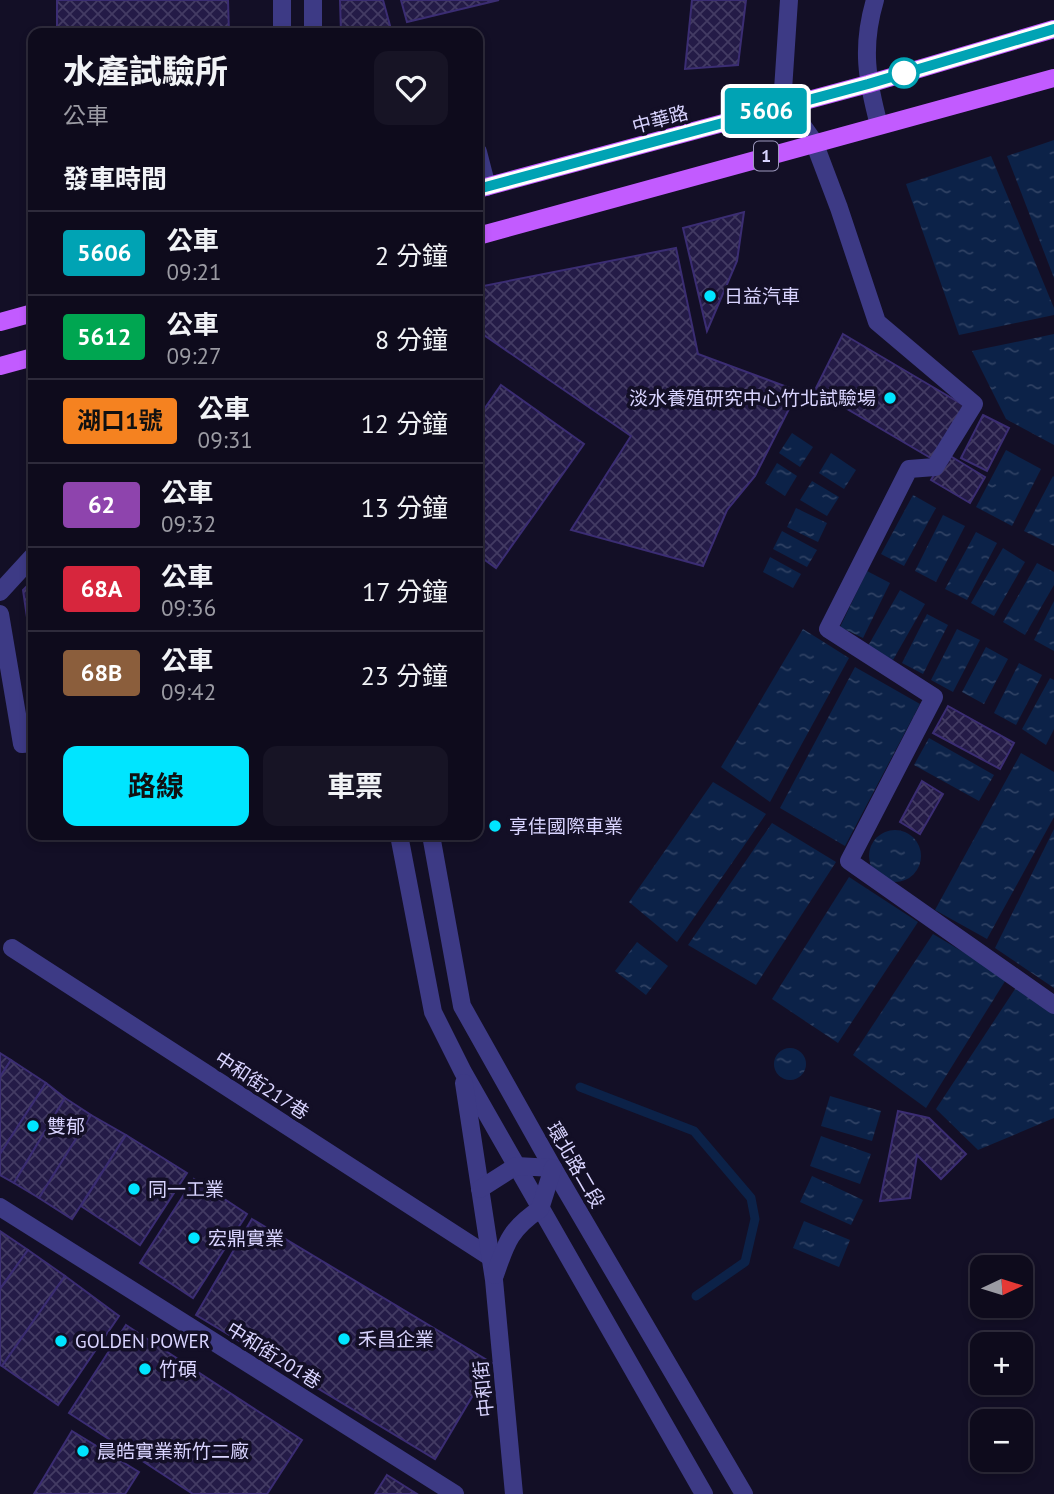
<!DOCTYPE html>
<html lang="zh-TW">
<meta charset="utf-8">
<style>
body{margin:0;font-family:"PT Sans","Noto Sans TC",sans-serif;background:#171425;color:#f1f3f6;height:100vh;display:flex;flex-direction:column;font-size:26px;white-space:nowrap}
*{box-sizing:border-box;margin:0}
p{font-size:23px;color:#9b9ba3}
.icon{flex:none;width:38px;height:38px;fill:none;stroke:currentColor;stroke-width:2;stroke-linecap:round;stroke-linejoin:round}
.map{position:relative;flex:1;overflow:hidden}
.details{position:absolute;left:28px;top:28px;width:455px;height:812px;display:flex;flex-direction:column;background:#0e0b1c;border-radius:14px;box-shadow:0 4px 10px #0003,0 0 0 2px #2e2b3b}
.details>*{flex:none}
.badge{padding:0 14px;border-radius:5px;font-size:24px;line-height:46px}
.needle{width:46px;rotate:86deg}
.fabs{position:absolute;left:970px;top:1255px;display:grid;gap:14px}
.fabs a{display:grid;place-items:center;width:63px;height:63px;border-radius:14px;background:#0e0b1c;box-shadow:0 4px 10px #0003,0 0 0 2px #2e2b3b;font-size:35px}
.map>.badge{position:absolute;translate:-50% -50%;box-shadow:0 0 0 4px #fff}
h2{padding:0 35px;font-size:26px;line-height:63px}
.round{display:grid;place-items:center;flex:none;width:74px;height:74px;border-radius:14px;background:#171425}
.headline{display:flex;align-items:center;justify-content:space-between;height:119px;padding:0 35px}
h1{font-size:33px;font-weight:700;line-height:52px}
.primary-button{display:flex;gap:14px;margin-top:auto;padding:14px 35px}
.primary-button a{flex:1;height:80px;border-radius:14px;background:#00e5ff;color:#111;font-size:28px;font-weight:700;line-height:80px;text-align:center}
.primary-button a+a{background:#171425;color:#f1f3f6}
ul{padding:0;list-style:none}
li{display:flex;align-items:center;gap:21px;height:84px;padding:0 35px;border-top:2px solid #2e2b3b}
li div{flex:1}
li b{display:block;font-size:26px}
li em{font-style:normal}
li .badge{min-width:77px;font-weight:700;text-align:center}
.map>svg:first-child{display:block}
.water{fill:url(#water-ripples)}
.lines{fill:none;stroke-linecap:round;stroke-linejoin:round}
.stream{stroke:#0c2248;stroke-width:9}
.building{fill:url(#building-cross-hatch);stroke:#3b2d73;stroke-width:2}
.minor{stroke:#3d3a85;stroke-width:18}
.major{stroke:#c25bff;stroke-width:18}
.line-casing{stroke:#fff;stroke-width:16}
.line{stroke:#00a3b4;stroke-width:10}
.stop-dot{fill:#fff;stroke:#00a3b4;stroke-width:3.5}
.poi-dot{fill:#00e5ff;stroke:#130f26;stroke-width:2.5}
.labels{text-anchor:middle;stroke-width:7;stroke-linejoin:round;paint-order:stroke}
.shield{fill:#130f26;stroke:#9e99be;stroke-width:2}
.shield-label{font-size:18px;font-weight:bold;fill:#d9d4ff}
.street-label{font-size:19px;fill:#d9d4ff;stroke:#130f26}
.poi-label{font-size:19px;fill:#d9d4ff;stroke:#130f26;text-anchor:start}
</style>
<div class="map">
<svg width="1054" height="1494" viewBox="0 0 1054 1494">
<defs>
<pattern id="water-ripples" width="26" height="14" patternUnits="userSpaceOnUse" patternTransform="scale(1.75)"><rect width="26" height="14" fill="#0c2248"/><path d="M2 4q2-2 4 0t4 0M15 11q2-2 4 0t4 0" fill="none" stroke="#2f4163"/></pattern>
<pattern id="building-cross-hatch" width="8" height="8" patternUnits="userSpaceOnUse" patternTransform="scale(1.75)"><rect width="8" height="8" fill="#241b47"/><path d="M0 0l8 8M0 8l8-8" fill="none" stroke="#433b63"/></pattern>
</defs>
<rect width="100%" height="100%" fill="#130f26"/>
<g class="water">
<polygon points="1054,140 1054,278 1007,156"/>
<polygon points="991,156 1054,308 1054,315 959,335 906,184"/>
<polygon points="1054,334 1054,445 1006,419 972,351"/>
<polygon points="792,433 813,447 800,467 779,453"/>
<polygon points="1006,450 1041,469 1012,526 976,507"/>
<polygon points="831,453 856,470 844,489 819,473"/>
<polygon points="777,463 797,476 785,496 765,483"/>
<polygon points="1053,476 1054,477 1054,546 1024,531"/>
<polygon points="812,481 839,497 827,516 800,500"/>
<polygon points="913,495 936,508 904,566 881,554"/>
<polygon points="796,508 827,523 818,542 787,527"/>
<polygon points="943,515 965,526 936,582 915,571"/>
<polygon points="782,531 817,550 807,567 773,549"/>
<polygon points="976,532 997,543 967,600 945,589"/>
<polygon points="1003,548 1025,562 994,616 971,603"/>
<polygon points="770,557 801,574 793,588 763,572"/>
<polygon points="1037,563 1054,572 1054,585 1025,635 1003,622"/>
<polygon points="867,571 890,583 863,638 840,627"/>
<polygon points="900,590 925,604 893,660 868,646"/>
<polygon points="1054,601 1054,651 1034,640"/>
<polygon points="927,614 948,625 923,674 902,663"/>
<polygon points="803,629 849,658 770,802 721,767"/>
<polygon points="957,629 980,640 953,692 931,680"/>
<polygon points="986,647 1008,659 984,704 962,692"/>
<polygon points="1019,663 1042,675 1016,725 994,713"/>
<polygon points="855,667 920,704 845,846 780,808"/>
<polygon points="1050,678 1054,680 1054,729 1046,745 1022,729"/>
<polygon points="929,738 994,775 979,801 914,765"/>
<polygon points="1021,753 1054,772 1054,817 987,939 935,910"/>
<polygon points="713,782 766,814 677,942 629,902"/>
<polygon points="772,823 836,862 756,985 688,945"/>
<polygon points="1054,829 1054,988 995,948"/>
<circle cx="895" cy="856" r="26"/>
<polygon points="849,877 918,922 838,1043 772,999"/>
<polygon points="933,934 1007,978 926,1108 853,1055"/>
<polygon points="637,942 668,966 646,995 615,971"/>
<polygon points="1017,986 1054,1013 1054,1118 978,1150 936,1109"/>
<circle cx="790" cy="1064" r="16"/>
<polygon points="830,1096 881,1111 872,1141 821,1126"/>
<polygon points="821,1136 871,1154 860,1184 810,1166"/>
<polygon points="812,1176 863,1200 851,1225 800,1202"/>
<polygon points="804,1221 850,1240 839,1267 793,1248"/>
</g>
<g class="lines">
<polyline class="stream" points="580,1087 694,1131 751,1198 755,1219 745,1262 696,1296"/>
</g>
<g class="building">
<polygon points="57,0 228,0 229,33 57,33"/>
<polygon points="340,0 383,0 392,33 341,33"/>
<polygon points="401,0 499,0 407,22"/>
<polygon points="692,0 746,0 738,65 685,69"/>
<polygon points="744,212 737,261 707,331 683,228"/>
<polygon points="676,248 698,354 798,391 755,476 727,510 703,566 571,530 631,436 478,331 478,287"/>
<polygon points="843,334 965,406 934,460 815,390"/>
<polygon points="501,385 584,444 496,568 478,555 478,418"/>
<polygon points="983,415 1009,428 987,471 961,458"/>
<polygon points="947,454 985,477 970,503 931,480"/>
<polygon points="33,580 33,658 23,590"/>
<polygon points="948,706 1014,743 1000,769 933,733"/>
<polygon points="922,781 943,794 920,834 900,822"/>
<polygon points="0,1053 11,1060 0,1077"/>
<polygon points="11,1060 46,1083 0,1154 0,1077"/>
<polygon points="46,1083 65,1098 14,1183 0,1175 0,1154"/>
<polygon points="65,1098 91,1115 39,1198 14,1183"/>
<polygon points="898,1111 929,1118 966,1154 941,1179 917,1155 910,1198 880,1201"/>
<polygon points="91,1115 126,1135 72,1219 39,1198"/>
<polygon points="126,1135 187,1173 140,1245 81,1206"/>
<polygon points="194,1179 247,1214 193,1298 140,1263"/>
<polygon points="252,1219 492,1363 435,1459 196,1315"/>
<polygon points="0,1231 28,1250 0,1289"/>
<polygon points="28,1250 65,1276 2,1366 0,1365 0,1289"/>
<polygon points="65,1276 119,1316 58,1405 2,1366"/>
<polygon points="126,1325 302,1440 267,1494 193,1494 69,1413"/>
<polygon points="72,1431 139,1472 125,1494 34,1494"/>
<polygon points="387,1475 417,1494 375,1494"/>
</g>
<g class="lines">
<g class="minor">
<polyline points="282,0 282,33"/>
<polyline points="313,0 313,33"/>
<polyline points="789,0 783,90 788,105 814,142 839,208 877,322 974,404 935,467 909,469 828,629 934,697 849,861 1054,1005"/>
<path d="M875 0C861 47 867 80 879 125"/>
<polyline points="478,152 487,187"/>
<polyline points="0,592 33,556"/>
<polyline points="0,614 22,744 33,743"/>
<polyline points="399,835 433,1012 463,1072 704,1494"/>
<polyline points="431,835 462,1006 553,1168 744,1494"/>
<polyline points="12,948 490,1257"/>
<polyline points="464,1083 494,1280 514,1494"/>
<polyline points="480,1189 516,1166 553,1168"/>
<polyline points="0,1207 455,1494"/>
<path d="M495 1275C506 1243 510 1229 540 1209L553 1168"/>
</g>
<g class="major">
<polyline points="478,189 868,84 1054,29"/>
<polyline points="478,236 1054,78"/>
<polyline points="0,322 33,313"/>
<polyline points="0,366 33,357"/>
</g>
</g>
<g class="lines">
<g class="line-casing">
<polyline id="line" points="478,189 868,84 1054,29"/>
</g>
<use href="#line" class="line"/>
</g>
<circle class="stop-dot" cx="904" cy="73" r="14"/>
<g class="poi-dot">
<circle cx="710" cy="296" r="7"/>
<circle cx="890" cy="398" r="7"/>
<circle cx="495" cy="826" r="7"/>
<circle cx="33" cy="1126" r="7"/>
<circle cx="134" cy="1189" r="7"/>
<circle cx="194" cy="1238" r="7"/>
<circle cx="344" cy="1339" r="7"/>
<circle cx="61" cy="1341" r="7"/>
<circle cx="145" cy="1369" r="7"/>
<circle cx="83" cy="1451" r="7"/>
</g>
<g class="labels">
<rect class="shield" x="754" y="141.5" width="24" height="29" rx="5"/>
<g class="shield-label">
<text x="766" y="162">1</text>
</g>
<g class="street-label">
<text transform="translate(660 119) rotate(-15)" y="7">中華路</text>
<text transform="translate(262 1085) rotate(33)" y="7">中和街217巷</text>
<text transform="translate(576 1165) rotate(60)" y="7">環北路二段</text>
<text transform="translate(274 1355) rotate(32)" y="7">中和街201巷</text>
<text transform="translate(483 1389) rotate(-96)" y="7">中和街</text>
</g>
<g class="poi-label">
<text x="724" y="303">日益汽車</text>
<text x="876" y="405" text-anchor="end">淡水養殖研究中心竹北試驗場</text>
<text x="509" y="833">享佳國際車業</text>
<text x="47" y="1133">雙郁</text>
<text x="148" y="1196">同一工業</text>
<text x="208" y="1245">宏鼎實業</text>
<text x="358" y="1346">禾昌企業</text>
<text x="75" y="1348">GOLDEN POWER</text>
<text x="159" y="1376">竹碩</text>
<text x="97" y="1458">晨皓實業新竹二廠</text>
</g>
</g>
</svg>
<div class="fabs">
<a><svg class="needle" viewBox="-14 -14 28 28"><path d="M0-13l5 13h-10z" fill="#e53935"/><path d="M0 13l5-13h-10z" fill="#9b9ba3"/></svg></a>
<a>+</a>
<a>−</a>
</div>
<b class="badge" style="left:766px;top:111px;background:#00a3b4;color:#fff">5606</b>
<section class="details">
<div class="headline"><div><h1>水產試驗所</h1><p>公車</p></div><a class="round"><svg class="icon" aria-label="heart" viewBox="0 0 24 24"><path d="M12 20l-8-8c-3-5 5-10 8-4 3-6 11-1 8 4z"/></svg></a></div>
<h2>發車時間</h2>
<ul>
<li><span class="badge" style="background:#00a3b4;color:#fff">5606</span><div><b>公車</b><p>09:21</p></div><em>2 分鐘</em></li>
<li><span class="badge" style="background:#00a651;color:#fff">5612</span><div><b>公車</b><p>09:27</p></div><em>8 分鐘</em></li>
<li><span class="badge" style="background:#f58220;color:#111">湖口1號</span><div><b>公車</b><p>09:31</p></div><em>12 分鐘</em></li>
<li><span class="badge" style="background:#8e44ad;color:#fff">62</span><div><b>公車</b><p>09:32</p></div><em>13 分鐘</em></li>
<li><span class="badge" style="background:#d7263d;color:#fff">68A</span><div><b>公車</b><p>09:36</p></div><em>17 分鐘</em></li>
<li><span class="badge" style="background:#8b5e3c;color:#fff">68B</span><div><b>公車</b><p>09:42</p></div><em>23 分鐘</em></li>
</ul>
<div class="primary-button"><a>路線</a><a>車票</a></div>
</section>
</div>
